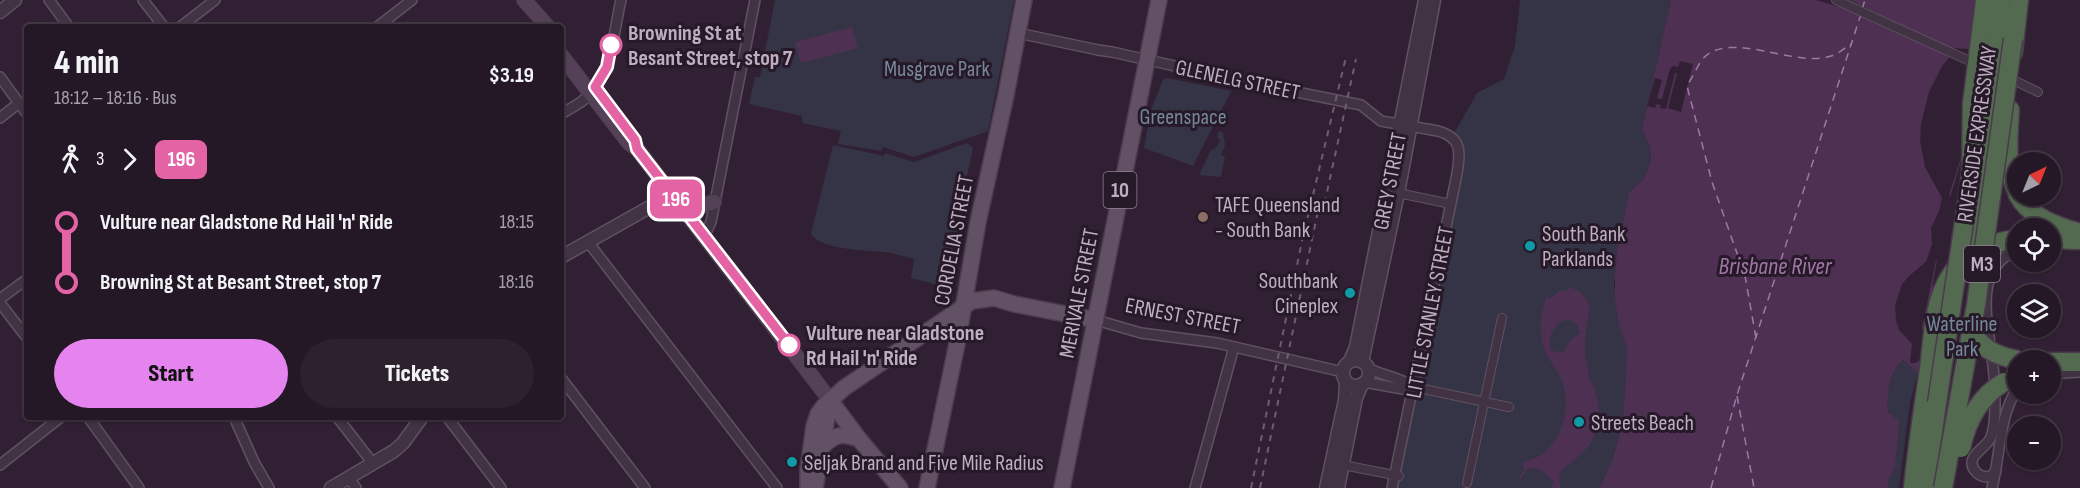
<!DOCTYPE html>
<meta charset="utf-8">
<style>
body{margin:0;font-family:"Sofia Sans Condensed",sans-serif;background:#2d212e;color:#f1f3f6;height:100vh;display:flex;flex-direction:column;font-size:22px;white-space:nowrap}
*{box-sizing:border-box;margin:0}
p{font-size:20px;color:#a3a0a7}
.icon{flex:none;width:33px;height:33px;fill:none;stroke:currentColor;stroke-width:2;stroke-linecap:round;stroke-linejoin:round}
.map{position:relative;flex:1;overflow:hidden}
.sheet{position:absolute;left:24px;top:24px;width:540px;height:396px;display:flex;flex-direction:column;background:#251826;border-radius:6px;box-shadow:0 2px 4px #0004,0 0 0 2px #423743}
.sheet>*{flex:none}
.badge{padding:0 12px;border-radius:9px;font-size:21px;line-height:39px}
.needle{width:39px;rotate:43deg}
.controls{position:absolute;left:2007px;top:152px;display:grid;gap:12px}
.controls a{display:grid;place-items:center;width:54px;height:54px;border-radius:50%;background:#251826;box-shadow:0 2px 4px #0004,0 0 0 2px #423743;font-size:30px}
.map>.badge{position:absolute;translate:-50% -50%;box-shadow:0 0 0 3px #fff}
.legs{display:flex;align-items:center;gap:9px;height:66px;padding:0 30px;font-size:20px}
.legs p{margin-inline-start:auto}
.summary{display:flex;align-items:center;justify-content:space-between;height:102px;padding:0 30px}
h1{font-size:33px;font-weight:800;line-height:45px}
.button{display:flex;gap:12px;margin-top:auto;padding:12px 30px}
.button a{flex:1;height:69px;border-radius:36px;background:#e584ef;color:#111;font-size:24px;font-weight:800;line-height:69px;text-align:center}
.button a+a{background:#2d212e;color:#f1f3f6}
ul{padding:0 30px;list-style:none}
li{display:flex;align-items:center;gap:21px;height:60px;font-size:22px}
li i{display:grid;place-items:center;width:9px;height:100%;margin:0 8px;background:currentColor}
li i::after{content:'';width:15px;height:15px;margin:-8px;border:4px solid;border-radius:50%;background:#251826}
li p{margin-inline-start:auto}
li:first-child i{background:linear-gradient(#0000 50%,currentColor 0)}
li:last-child i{background:linear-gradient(currentColor 50%,#0000 0)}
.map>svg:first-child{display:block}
.green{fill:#353446}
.water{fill:#4e3053;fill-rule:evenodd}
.pier{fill:#312033}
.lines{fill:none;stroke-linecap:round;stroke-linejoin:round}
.stream{stroke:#4e3053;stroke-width:2}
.ferry{stroke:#a177a8;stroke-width:1.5;stroke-dasharray:8 6;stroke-linecap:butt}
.pedestrian-casing{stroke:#605162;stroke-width:10}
.minor-casing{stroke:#605162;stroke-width:12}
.tertiary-casing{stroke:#605162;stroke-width:15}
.secondary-casing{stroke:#4c3d4e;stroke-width:16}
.primary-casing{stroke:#4c3d4e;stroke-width:18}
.motorway-casing{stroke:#493b4b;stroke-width:21}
.pedestrian{stroke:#423344;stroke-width:8}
.minor{stroke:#423344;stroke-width:9}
.tertiary{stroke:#423344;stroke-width:12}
.secondary{stroke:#554157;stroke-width:14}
.primary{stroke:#625164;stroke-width:15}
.motorway{stroke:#536a51;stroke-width:18}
.rail{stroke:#6f5c72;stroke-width:2;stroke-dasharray:6 6;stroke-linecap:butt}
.motorway-bridge-casing{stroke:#493b4b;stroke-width:21;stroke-linecap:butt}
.motorway-bridge{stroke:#536a51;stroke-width:18}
.line-1-casing{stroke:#fff;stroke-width:14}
.line-1{stroke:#e463a4;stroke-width:9}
.stop-1-dot{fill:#fff;stroke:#e463a4;stroke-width:3}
.education-dot{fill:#8d6e63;stroke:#261928;stroke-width:2}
.culture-dot{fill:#0f9aa8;stroke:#261928;stroke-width:2}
.labels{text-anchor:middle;stroke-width:6;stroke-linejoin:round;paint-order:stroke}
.shield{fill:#261928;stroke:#918193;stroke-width:1.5}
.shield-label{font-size:21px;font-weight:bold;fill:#bfadc1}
.stop-label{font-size:22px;font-weight:bold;fill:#bfadc1;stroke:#261928;text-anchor:start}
.park-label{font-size:22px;fill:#76879a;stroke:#261928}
.street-label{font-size:22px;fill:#bfadc1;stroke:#261928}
.poi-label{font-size:22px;fill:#bfadc1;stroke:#261928;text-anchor:start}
.water-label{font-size:24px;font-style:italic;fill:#a177a8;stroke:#261928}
</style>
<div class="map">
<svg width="2080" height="488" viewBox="0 0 2080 488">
<rect width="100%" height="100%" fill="#312033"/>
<g class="green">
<polygon points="775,0 1014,0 988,131 914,157 883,147 881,151 838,144 841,131 802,123 802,116 749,104 755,77 760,77"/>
<polygon points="1520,0 1671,0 1642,129 1650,146 1651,161 1643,180 1629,192 1617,251 1614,287 1627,350 1623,423 1612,461 1599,488 1392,488 1460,155 1452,137 1477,93 1504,79 1515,46"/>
<polygon points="1167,78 1231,91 1193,166 1144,148 1151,110 1163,80"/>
<polygon points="1219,131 1223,133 1225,145 1221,155 1225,156 1221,177 1199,175 1211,150 1215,149 1220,141 1217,136"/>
<path d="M967 143 973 148 961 203 965 204 946 287 911 278 914 259C906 257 899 255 891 253 872 250 821 251 811 234L833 145 884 156 885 153 914 162Z"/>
<path d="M1903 360 1918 373 1910 402 1899 488H1888V478L1895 468 1891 414 1888 412C1887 394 1888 373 1903 360Z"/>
</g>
<g class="water">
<path d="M1671 0H2015L1963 154 1944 218 1918 373 1903 360C1888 373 1887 394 1888 412L1899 421 1895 468 1888 479V488H1599L1612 461 1623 423 1627 349 1619 324 1615 299V275L1617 251 1629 192 1643 180 1651 161 1650 146 1642 129Z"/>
<polygon points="852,27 858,48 801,63 795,42"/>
<path d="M1568 287C1581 290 1587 297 1590 309H1589L1585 339V356L1589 371 1587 373C1602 400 1606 432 1580 455 1575 460 1563 467 1560 474 1558 478 1560 484 1561 488H1551L1554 482C1548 475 1539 467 1530 468L1526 471 1523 467 1524 462C1530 459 1536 459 1541 455 1562 440 1571 408 1563 384 1560 375 1554 368 1550 360 1538 341 1538 316 1547 297L1550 299 1559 291H1567ZM1567 320C1575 322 1579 324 1580 333L1569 341 1565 351 1557 352 1551 350C1547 338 1552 331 1559 322Z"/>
</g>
<g class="pier">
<polygon points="1816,0 1850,0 1948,48 1972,49 1989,0 2018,0 1994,71 1977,107 1949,195 1952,198 1941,256 1936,260 1922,328 1925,337 1922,359 1915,363 1910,363 1912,344 1899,330 1896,321 1895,305 1902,284 1910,275 1926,262 1932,244 1931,228 1939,211 1942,198 1925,167 1920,140 1921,124 1929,92 1942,66 1949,58 1945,53 1856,12"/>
<polygon points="1680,61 1693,64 1681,112 1668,108 1677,73 1675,73 1666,109 1660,108 1661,105 1656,104 1655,108 1647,106 1655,78 1662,80 1657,98 1662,99 1670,69 1673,66 1678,67"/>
</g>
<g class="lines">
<polyline class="stream" points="1520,478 1525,470"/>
<g class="ferry">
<polyline points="1862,9 1865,0"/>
<path d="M1756 338 1745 276 1712 182 1687 86C1692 78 1696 69 1701 61 1727 27 1795 69 1831 56 1838 54 1845 48 1851 44"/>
<polyline points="1737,396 1754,488"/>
<polyline points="1711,488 1737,395 1861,14"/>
</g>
<g class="pedestrian-casing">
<g id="pedestrian">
<polyline points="1836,0 1996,73"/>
<polyline points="2007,77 2038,92"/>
<polyline points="1398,193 1451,204"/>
<polyline points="1414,387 1509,407"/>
<polyline points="1343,465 1399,476"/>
<polyline points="1467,483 1502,318"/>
</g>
</g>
<g class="minor-casing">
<g id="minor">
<polyline points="49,0 69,27"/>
<polyline points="143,0 164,27"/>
<polyline points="180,27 215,0"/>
<polyline points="377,27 412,0"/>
<path d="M1018 33 1098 50 1112 52 1242 81 1361 105 1381 121 1438 131C1463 138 1460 153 1457 174L1392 488"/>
<polyline points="0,77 27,114"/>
<path d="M561 114C568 110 575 106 581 102 612 80 613 34 621 0"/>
<polyline points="0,118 19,103"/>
<polyline points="705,235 711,222 755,0"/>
<polyline points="588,242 777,488"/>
<polyline points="0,299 27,279"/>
<polyline points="0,303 27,338"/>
<polyline points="1096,320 1141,333 1217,343 1343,372"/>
<path d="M1368 368C1383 376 1400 377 1414 387"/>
<polyline points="2050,374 2080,372"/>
<polyline points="561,378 645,488"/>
<polyline points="1364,382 1403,389 1414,387"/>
<polyline points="88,417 139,488"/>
<polyline points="234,417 254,462 269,488"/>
<polyline points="337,417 368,457 372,465"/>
<polyline points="447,417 501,488"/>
<polyline points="0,465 61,417"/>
<path d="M1996 471 1990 477C1985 477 1981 477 1977 473 1962 458 1984 450 1990 439 1995 429 1995 415 1995 403 1995 386 1994 369 1991 352 1987 317 1974 266 2018 250"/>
<polyline points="349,478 356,488"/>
<polyline points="1195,488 1234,347"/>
<path d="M1992 488C2000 458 1999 413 2018 388"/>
</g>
</g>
<g class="tertiary-casing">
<g id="tertiary">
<polyline points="0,12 15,0"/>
<polyline points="561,257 673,194"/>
<circle cx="1356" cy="373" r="13"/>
<polyline points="1350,361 1356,347 1425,0"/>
<polyline points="1362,362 1398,193 1434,0"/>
<polyline points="331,488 394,451 403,443 422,417"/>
<polyline points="1326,488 1345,400 1346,382"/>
<polyline points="1338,488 1356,398 1362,384"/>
</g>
</g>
<g class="secondary-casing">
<g id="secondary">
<polyline points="524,0 548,27"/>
<polyline points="561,55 629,143 637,149 830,400"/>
<polyline points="680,204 698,207 714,202"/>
</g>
</g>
<g class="primary-casing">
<g id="primary">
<polyline points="830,400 859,439 900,488"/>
<path d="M823 446C835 434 843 433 859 439"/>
<polyline points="808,488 808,470 814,426 818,414 824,406 844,388 972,301 994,298 1014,304 1096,320"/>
<polyline points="815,488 830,400"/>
<polyline points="927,488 958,339 978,222 1006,95 1024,0"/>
<polyline points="1062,488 1159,0"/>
</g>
</g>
<g class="motorway-casing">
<g id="motorway">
<polyline points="2013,53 2019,0"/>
<path d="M2010 110C2008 138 2005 168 2018 194"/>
<polyline points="1971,176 1972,104 1985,0"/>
<path d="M2018 195C2031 218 2056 226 2080 233"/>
<polyline points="2050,239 2078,240"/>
<polyline points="1972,246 1994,94 2001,0"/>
<polyline points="2050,362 2080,362"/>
<path d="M1913 488C1917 448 1923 409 1929 369 1933 339 1933 301 1951 275 1966 252 1991 242 2018 239"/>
<polyline points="1925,488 1937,403"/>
</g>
</g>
<use href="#pedestrian" class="pedestrian"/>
<use href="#minor" class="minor"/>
<use href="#tertiary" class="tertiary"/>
<use href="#secondary" class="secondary"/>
<use href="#primary" class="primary"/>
<use href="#motorway" class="motorway"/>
<g class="rail">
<polyline points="1322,215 1356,59"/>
<polyline points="1251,488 1302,241 1346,57"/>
<polyline points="1260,488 1319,206"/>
</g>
<g class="motorway-bridge-casing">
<g id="motorway-bridge">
<path d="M1968 325C1978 347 1995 356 2018 360"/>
<polyline points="1937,403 1971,176"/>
<path d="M1961 448C1967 420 1979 397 2004 382"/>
<polyline points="1943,488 1976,305 2013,39"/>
</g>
</g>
<use href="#motorway-bridge" class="motorway-bridge"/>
</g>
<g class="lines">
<g class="line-1-casing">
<polyline id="line-1" points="611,45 607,67 595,87 635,140 637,149 789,345"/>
</g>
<use href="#line-1" class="line-1"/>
</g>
<g class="stop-1-dot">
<circle cx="611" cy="45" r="10"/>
<circle cx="789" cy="345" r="10"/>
</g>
<circle class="education-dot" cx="1203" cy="217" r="6"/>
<g class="culture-dot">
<circle cx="1530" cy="246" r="6"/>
<circle cx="1350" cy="293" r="6"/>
<circle cx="1579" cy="422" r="6"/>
<circle cx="792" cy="462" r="6"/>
</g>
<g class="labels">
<g class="shield">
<rect x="1103.5" y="172" width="33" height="36" rx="4.5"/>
<rect x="1964" y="246" width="36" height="36" rx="4.5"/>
</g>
<g class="shield-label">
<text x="1120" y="197">10</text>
<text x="1982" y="271">M3</text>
</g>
<g class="stop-label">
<text x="628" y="40">Browning St at<tspan x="628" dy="25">Besant Street, stop 7</tspan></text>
<text x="806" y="340">Vulture near Gladstone<tspan x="806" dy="25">Rd Hail 'n' Ride</tspan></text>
</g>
<g class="park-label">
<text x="937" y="76">Musgrave Park</text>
<text x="1183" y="124">Greenspace</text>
<text x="1962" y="331">Waterline<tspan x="1962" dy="25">Park</tspan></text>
</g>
<g class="street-label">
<text transform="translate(1238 79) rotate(12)" y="8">GLENELG STREET</text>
<text transform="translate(1976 134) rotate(-82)" y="8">RIVERSIDE EXPRESSWAY</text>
<text transform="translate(1389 181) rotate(-79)" y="8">GREY STREET</text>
<text transform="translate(953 240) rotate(-79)" y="8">CORDELIA STREET</text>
<text transform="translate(1078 293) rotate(-79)" y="8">MERIVALE STREET</text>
<text transform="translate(1429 312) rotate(-79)" y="8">LITTLE STANLEY STREET</text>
<text transform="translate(1183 315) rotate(11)" y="8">ERNEST STREET</text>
</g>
<g class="poi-label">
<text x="1215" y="212">TAFE Queensland<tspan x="1215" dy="25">- South Bank</tspan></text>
<text x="1542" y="241">South Bank<tspan x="1542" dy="25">Parklands</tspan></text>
<text x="1338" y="288" text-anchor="end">Southbank<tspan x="1338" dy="25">Cineplex</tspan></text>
<text x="1591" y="430">Streets Beach</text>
<text x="804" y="470">Seljak Brand and Five Mile Radius</text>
</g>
<g class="water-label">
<text x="1775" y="274">Brisbane River</text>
</g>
</g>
</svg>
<div class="controls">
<a><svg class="needle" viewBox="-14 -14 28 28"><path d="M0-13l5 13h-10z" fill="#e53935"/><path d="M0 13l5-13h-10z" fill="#a3a0a7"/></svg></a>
<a><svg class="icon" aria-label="locate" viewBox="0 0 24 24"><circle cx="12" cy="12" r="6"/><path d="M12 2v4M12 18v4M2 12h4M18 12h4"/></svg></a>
<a><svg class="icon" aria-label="layers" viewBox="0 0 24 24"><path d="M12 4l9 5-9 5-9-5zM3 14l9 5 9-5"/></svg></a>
<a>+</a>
<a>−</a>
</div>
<b class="badge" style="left:676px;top:199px;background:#e463a4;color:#fff">196</b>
<section class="sheet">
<div class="summary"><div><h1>4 min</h1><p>18:12 – 18:16 · Bus</p></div><b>$3.19</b></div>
<div class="legs"><svg class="icon" aria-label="walk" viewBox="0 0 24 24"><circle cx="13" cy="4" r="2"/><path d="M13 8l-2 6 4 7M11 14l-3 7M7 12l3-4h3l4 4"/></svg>3<svg class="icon" aria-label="forward" viewBox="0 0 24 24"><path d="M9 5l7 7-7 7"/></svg><b class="badge" style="background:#e463a4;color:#fff">196</b></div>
<ul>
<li><i style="color:#e463a4"></i><b>Vulture near Gladstone Rd Hail 'n' Ride</b><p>18:15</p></li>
<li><i style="color:#e463a4"></i><b>Browning St at Besant Street, stop 7</b><p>18:16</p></li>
</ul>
<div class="button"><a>Start</a><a>Tickets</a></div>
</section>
</div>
